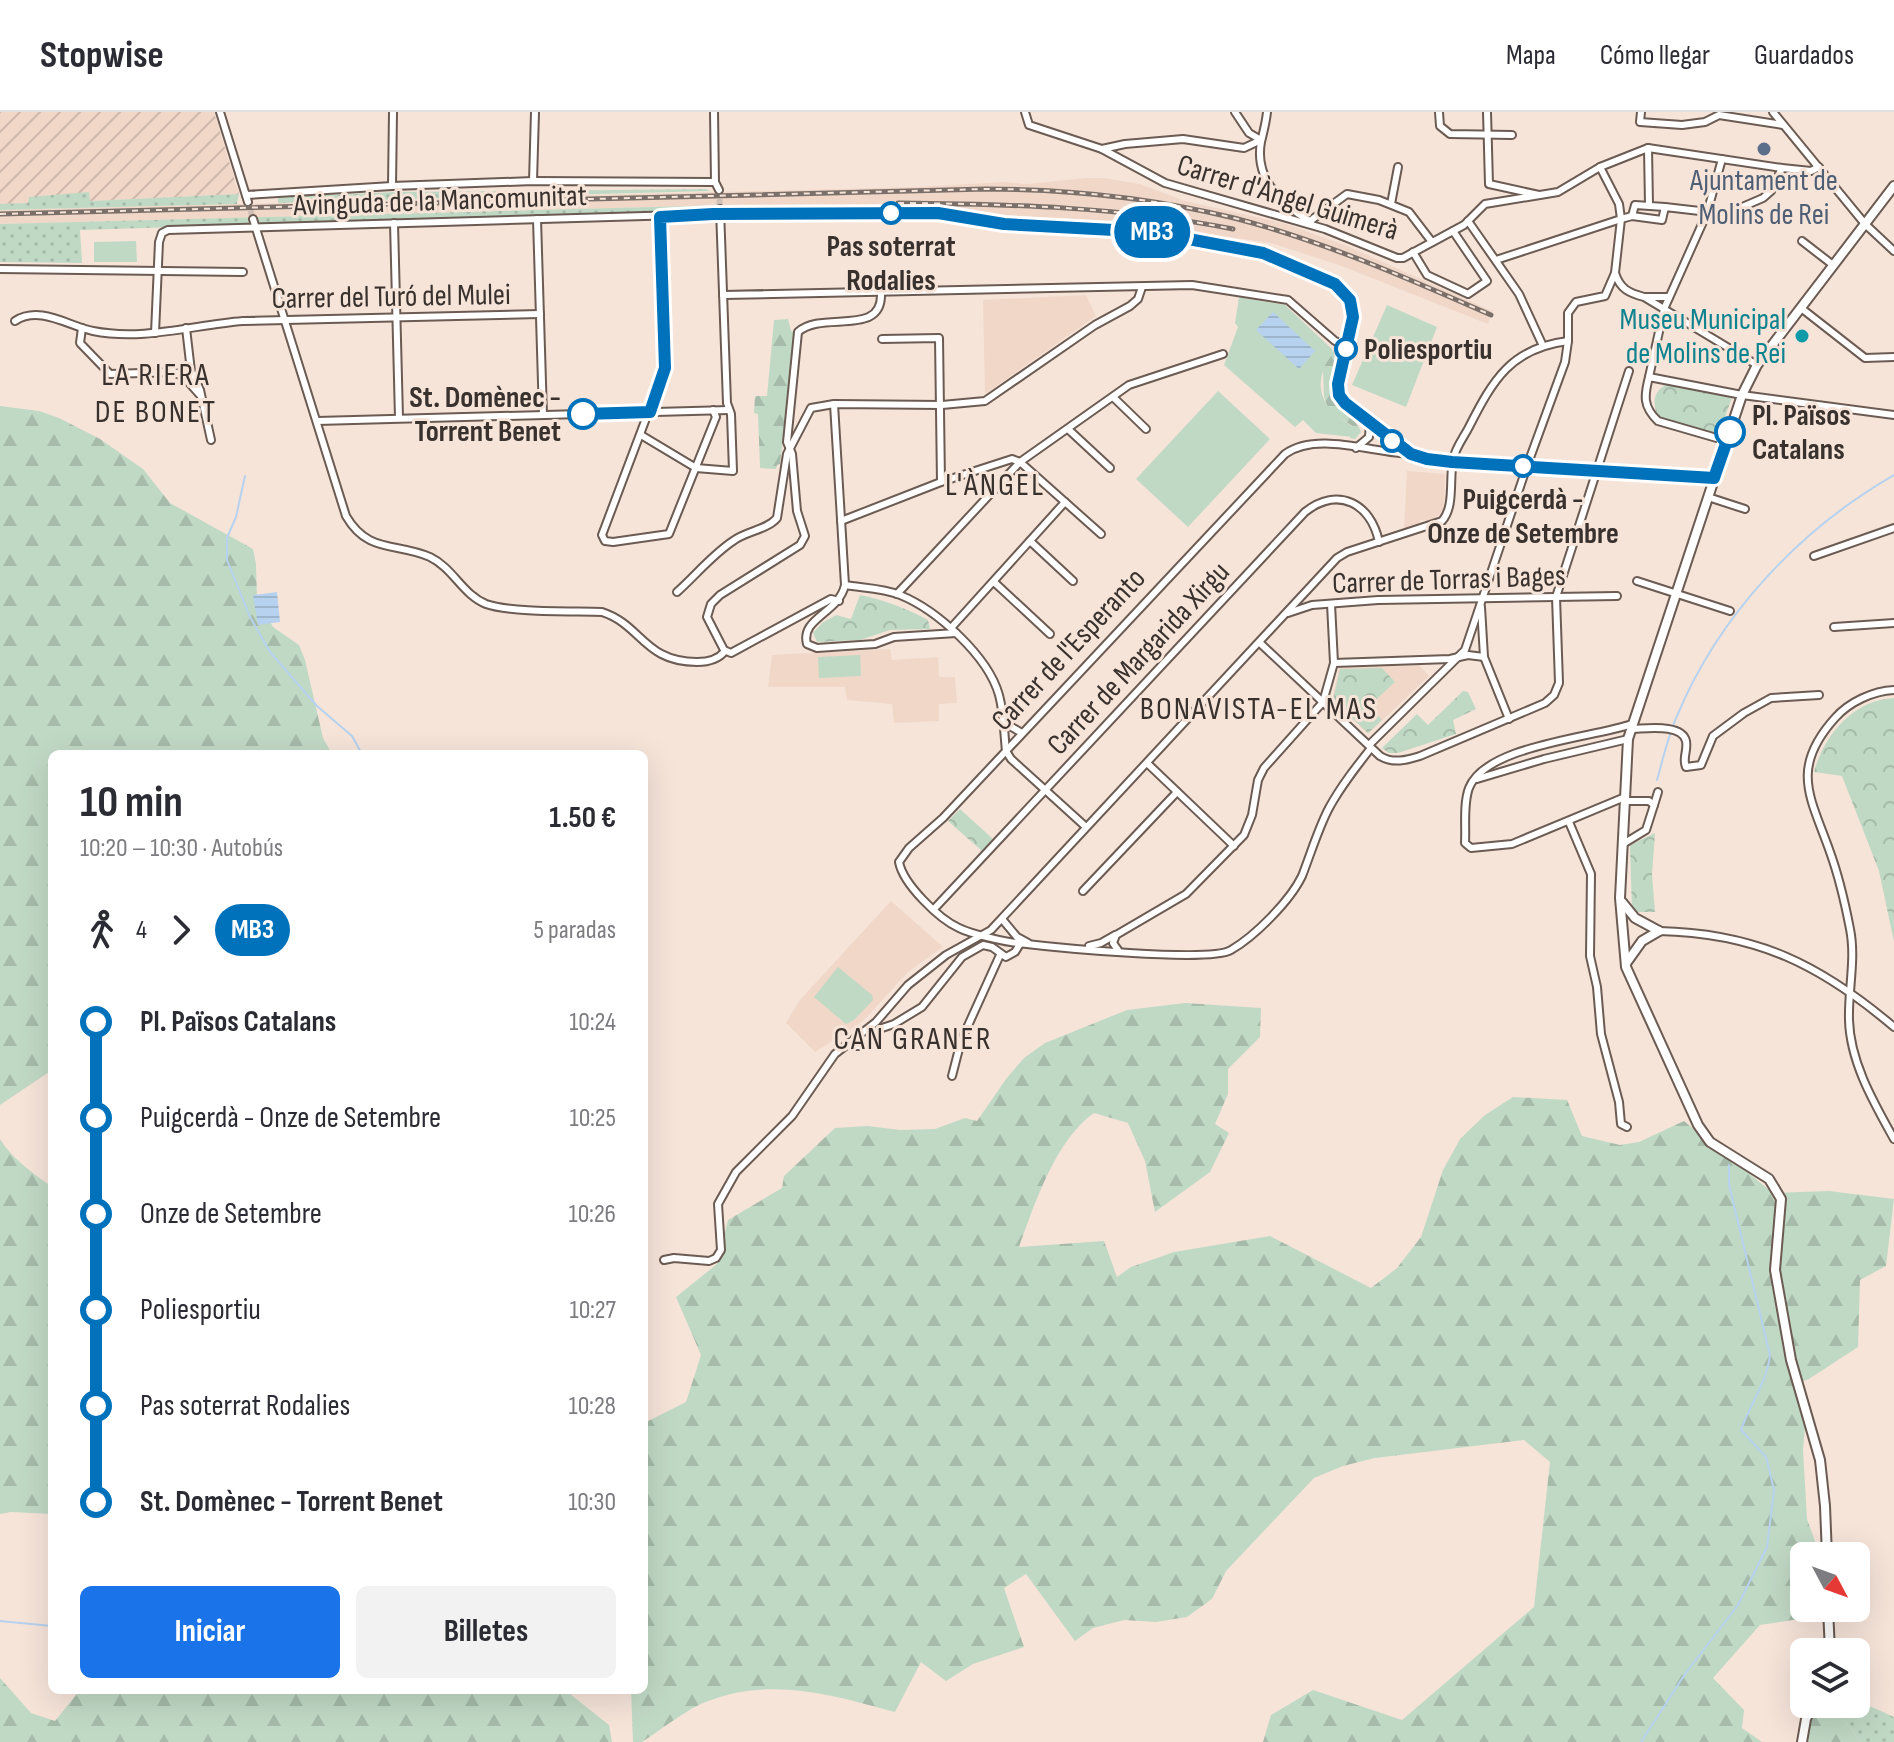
<!DOCTYPE html>
<html lang="es">
<meta charset="utf-8">
<style>
body{margin:0;font-family:"Sofia Sans Condensed",sans-serif;background:#f2f2f3;color:#2b2b33;height:100vh;display:flex;flex-direction:column;font-size:30px;white-space:nowrap}
*{box-sizing:border-box;margin:0}
p{font-size:26px;color:#7c7c81}
.icon{flex:none;width:44px;height:44px;fill:none;stroke:currentColor;stroke-width:2;stroke-linecap:round;stroke-linejoin:round}
.map{position:relative;flex:1;overflow:hidden}
.drawer{position:absolute;left:48px;top:638px;width:600px;height:944px;display:flex;flex-direction:column;background:#fff;border-radius:12px;box-shadow:0 8px 32px #0002}
.drawer>*{flex:none}
.badge{padding:0 16px;border-radius:26px;font-size:28px;line-height:52px}
.needle{width:52px;rotate:131deg}
.fabs{position:absolute;left:1790px;top:1430px;display:grid;gap:16px}
.fabs a{display:grid;place-items:center;width:80px;height:80px;border-radius:12px;background:#fff;box-shadow:0 8px 32px #0002;font-size:40px}
.map>.badge{position:absolute;translate:-50% -50%;box-shadow:0 0 0 4px #fff}
.legs{display:flex;align-items:center;gap:12px;height:88px;padding:0 32px;font-size:26px}
.legs p{margin-inline-start:auto}
.overview{display:flex;align-items:center;justify-content:space-between;height:136px;padding:0 32px}
h1{font-size:44px;font-weight:700;line-height:60px}
.button{display:flex;gap:16px;margin-top:auto;padding:16px 32px}
.button a{flex:1;height:92px;border-radius:12px;background:#1a73e8;color:#fff;font-size:32px;font-weight:700;line-height:92px;text-align:center}
.button a+a{background:#f2f2f3;color:#2b2b33}
ul{padding:0 32px;list-style:none}
li{display:flex;align-items:center;gap:28px;height:96px;font-size:30px}
li i{display:grid;place-items:center;width:12px;height:100%;margin:0 10px;background:currentColor}
li i::after{content:'';width:20px;height:20px;margin:-10px;border:6px solid;border-radius:50%;background:#fff}
li p{margin-inline-start:auto}
li:first-child i{background:linear-gradient(#0000 50%,currentColor 0)}
li:last-child i{background:linear-gradient(currentColor 50%,#0000 0)}
header{display:flex;align-items:center;gap:48px;box-sizing:border-box;height:112px;padding:0 40px;background:#fff;border-bottom:2px solid #e1e1e2}
header strong{font-size:38px}
nav{display:flex;gap:44px;margin-inline-start:auto;font-size:28px}
.map>svg:first-child{display:block}
.built{fill:#f0d7c8}
.industrial{fill:url(#industrial-furrows)}
.grass{fill:url(#grass-dots)}
.forest{fill:url(#forest-firs)}
.park{fill:url(#park-crowns)}
.pitch{fill:#c0d9c5}
.water{fill:url(#water-rules)}
.lines{fill:none;stroke-linecap:round;stroke-linejoin:round}
.stream{stroke:#b6d2ef;stroke-width:2}
.street-tunnel{stroke:#d0c0b7;stroke-width:6;stroke-dasharray:6 3;stroke-linecap:butt}
.street-casing{stroke:#6b5b52;stroke-width:10}
.secondary-casing{stroke:#6b5b52;stroke-width:12}
.street{stroke:#fff;stroke-width:6}
.secondary{stroke:#fff;stroke-width:8}
.rail-casing{stroke:#7b7069;stroke-width:5}
.rail{stroke:#f6e4d9;stroke-width:2;stroke-dasharray:6;stroke-linecap:butt}
.line-1-casing{stroke:#fff;stroke-width:18}
.line-1{stroke:#0072bc;stroke-width:12}
.service-dot{fill:#5c6f8a;stroke:#f6e4d9;stroke-width:3}
.stop-1-dot{fill:#fff;stroke:#0072bc;stroke-width:4}
.culture-dot{fill:#0f9aa8;stroke:#f6e4d9;stroke-width:3}
.labels{text-anchor:middle;stroke-width:6;stroke-linejoin:round;paint-order:stroke}
.service-label{font-size:30px;fill:#4e5e75;stroke:#f6e4d9}
.street-label{font-size:30px;fill:#38312d;stroke:#f6e4d9}
.stop-label{font-size:30px;font-weight:bold;fill:#38312d;stroke:#f6e4d9}
.culture-label{font-size:30px;fill:#0d838f;stroke:#f6e4d9;text-anchor:end}
.neighbourhood-label{font-size:32px;letter-spacing:2px;fill:#38312d;stroke:#f6e4d9}
</style>
<header>
<strong>Stopwise</strong>
<nav><a>Mapa</a><a>Cómo llegar</a><a>Guardados</a></nav>
</header>
<div class="map">
<svg width="1894" height="1630" viewBox="0 0 1894 1630">
<defs>
<pattern id="industrial-furrows" width="10" height="10" patternUnits="userSpaceOnUse" patternTransform="scale(2)"><rect width="10" height="10" fill="#f0d7c8"/><path d="M-1 1l2-2M0 10L10 0M9 11l2-2" fill="none" stroke="#cfb9ac"/></pattern>
<pattern id="grass-dots" width="8" height="8" patternUnits="userSpaceOnUse" patternTransform="scale(2)"><rect width="8" height="8" fill="#c0d9c5"/><path d="M2 2h.1M6 6h.1" fill="none" stroke="#a6bbaa" stroke-width="1.8" stroke-linecap="round"/></pattern>
<pattern id="forest-firs" width="22" height="20" patternUnits="userSpaceOnUse" patternTransform="scale(2)"><rect width="22" height="20" fill="#c0d9c5"/><path d="M5 1l3.5 6h-7zM16 11l3.5 6h-7z" fill="#a6bbaa"/></pattern>
<pattern id="park-crowns" width="20" height="18" patternUnits="userSpaceOnUse" patternTransform="scale(2)"><rect width="20" height="18" fill="#c0d9c5"/><path d="M2 6a3 3 0 1 1 6 0M12 15a3 3 0 1 1 6 0" fill="none" stroke="#a6bbaa"/></pattern>
<pattern id="water-rules" width="6" height="5" patternUnits="userSpaceOnUse" patternTransform="scale(2)"><rect width="6" height="5" fill="#b6d2ef"/><path d="M0 2.5h6" fill="none" stroke="#9db5cd"/></pattern>
</defs>
<rect width="100%" height="100%" fill="#f6e4d9"/>
<g class="built">
<polygon points="1086,66 1103,66 1140,72 1182,88 1286,112 1345,133 1492,199 1488,212 1339,153 1271,131 1195,120 1016,108 933,95 728,93 0,112 0,98 917,75 1003,70 1027,72"/>
<polygon points="1086,183 1096,204 985,282 983,188"/>
<polygon points="1407,359 1445,362 1444,398 1433,408 1420,408 1419,414 1404,418"/>
<polygon points="890,537 892,548 938,545 939,565 955,565 957,591 939,592 939,609 894,611 892,592 847,588 845,575 768,575 772,543"/>
<polygon points="1419,553 1429,564 1368,622 1332,588 1339,556"/>
<polygon points="891,789 943,835 908,860 862,910 815,940 786,911 800,888"/>
</g>
<polygon class="industrial" points="0,0 214,0 239,82 90,89 89,81 29,85 29,91 0,92"/>
<g class="grass">
<polygon points="706,77 710,79 278,91 278,85 396,80"/>
<polygon points="89,80 90,89 239,82 237,92 0,98 0,92 28,91 29,85"/>
<polygon points="728,93 802,95 80,118 82,151 0,150 0,112"/>
<polygon points="1840,1592 1865,1592 1894,1605 1894,1630 1861,1630 1841,1604"/>
</g>
<g class="forest">
<polygon points="788,207 791,219 795,220 780,352 777,353 776,357 760,356 758,302 754,301 755,284 767,284 774,208"/>
<path d="M1333 238C1339 253 1329 269 1334 284 1338 300 1356 305 1361 320L1355 327 1350 326 1354 315 1329 299 1324 285 1323 256Z"/>
<polygon points="0,294 39,299 59,306 100,327 143,357 170,391 253,437 256,452 257,486 273,515 299,533 305,548 323,626 332,642 52,642 52,958 0,993"/>
<path d="M1185 891 1261 896 1260 925 1228 957V982L1215 1012 1229 1021 1210 1060 1155 1100 1145 1049 1128 1011 1094 1001C1056 1027 1034 1093 1019 1135L1104 1129 1117 1165 1131 1155 1174 1140 1270 1124 1371 1176 1397 1156 1421 1125 1443 1058 1460 1027 1485 1003 1513 985 1567 988 1582 1024 1620 1033 1639 1030 1684 1009 1773 1081 1829 1079 1894 1087 1886 1154 1860 1168 1858 1235 1809 1267 1793 1273 1805 1314 1803 1338 1807 1407 1820 1443 1804 1444V1496H1819V1504L1760 1513 1713 1566 1744 1598 1742 1616 1762 1630H1263L1271 1603 1313 1578 1402 1608 1534 1495 1550 1350 1524 1328 1375 1346 1343 1354 1314 1366 1226 1459 1212 1487 1187 1505 1156 1510 1124 1508 1093 1516 1075 1529 1026 1462 1004 1476 1024 1535 973 1552 946 1569 921 1550 895 1600C835 1584 773 1565 711 1588 687 1596 663 1617 642 1630H633L631 1578H644V1311L686 1290 701 1243 676 1185 717 1152 728 1108 782 1076 784 1064 835 1016 868 1014 900 1018 935 1017 965 1006 977 1009 1006 967 1024 946 1045 931 1127 898Z"/>
<path d="M0 1027C12 1047 33 1061 52 1075V1402L11 1400 0 1402Z"/>
<polygon points="0,1566 31,1601 55,1609 80,1578 420,1580 565,1578 609,1613 612,1630 0,1630"/>
<polygon points="1821,1592 1840,1592 1841,1604 1861,1630 1798,1630"/>
</g>
<g class="park">
<path d="M1672 270 1734 280 1718 324 1659 307C1651 289 1653 277 1672 270Z"/>
<path d="M860 483C884 488 906 496 928 508L930 517 890 518 860 528 817 530 813 521 822 511 836 503 851 507Z"/>
<polygon points="1382,556 1395,570 1369,594 1382,608 1368,621 1333,588 1340,557"/>
<polygon points="1463,579 1468,580 1476,597 1453,608 1456,622 1398,641 1389,641 1382,636 1417,602 1428,613"/>
<path d="M1894 586V830L1879 759 1842 664 1814 660C1824 623 1853 588 1894 586Z"/>
<polygon points="960,697 993,727 982,739 948,709"/>
<polygon points="1655,721 1652,763 1655,800 1632,800 1630,733"/>
</g>
<g class="pitch">
<polygon points="136,129 137,150 94,150 94,130"/>
<path d="M1239 185 1285 193 1332 237C1333 246 1325 250 1323 259 1314 287 1333 303 1354 315L1356 319 1352 325 1316 321 1303 308 1295 315 1224 253 1238 215 1235 211Z"/>
<polygon points="1387,193 1437,215 1406,295 1352,273"/>
<polygon points="1218,279 1270,327 1188,415 1136,367"/>
<polygon points="860,543 861,564 819,566 818,545"/>
<polygon points="838,855 872,883 873,888 854,908 846,912 814,885"/>
</g>
<g class="water">
<polygon points="1273,200 1315,239 1299,257 1256,218"/>
<polygon points="277,480 280,510 258,513 253,483"/>
</g>
<g class="lines">
<g class="stream">
<polyline points="245,364 236,405 227,426 227,448 250,505 270,540 317,594 352,624 362,642"/>
<path d="M1657 668C1663 647 1668 624 1677 604 1719 503 1800 417 1894 363"/>
<polyline points="0,1509 52,1514"/>
<path d="M1641 1630 1685 1562 1738 1493 1767 1435 1774 1378 1766 1345 1741 1318C1750 1292 1767 1270 1770 1243L1729 1073V1053"/>
</g>
<g class="street-tunnel">
<polyline points="719,78 720,97"/>
<polyline points="248,90 253,107"/>
</g>
<g class="street-casing">
<g id="street">
<polyline points="220,0 248,90"/>
<polyline points="714,0 715,70 719,78"/>
<polyline points="1025,0 1029,13 1102,37 1165,71 1325,117 1397,146 1403,146 1464,113 1485,92 1558,80 1600,55 1648,36 1782,56 1811,59 1819,55"/>
<polyline points="1235,0 1249,21 1261,28"/>
<path d="M1267 0C1266 11 1263 21 1261 30 1254 68 1282 93 1311 110"/>
<polyline points="1439,0 1440,14 1450,22 1512,23"/>
<polyline points="1487,0 1489,72 1539,83"/>
<polyline points="1641,0 1640,10 1682,13 1705,10 1719,3 1783,13"/>
<polyline points="1773,0 1865,112 1894,139"/>
<polyline points="1648,36 1649,93"/>
<polyline points="1102,37 1125,32 1183,27 1244,36 1261,28"/>
<polyline points="533,69 535,0"/>
<polyline points="392,74 393,0"/>
<polyline points="246,83 392,74 533,69 715,70"/>
<polyline points="1391,92 1398,55"/>
<polyline points="1632,104 1635,93 1665,95"/>
<polyline points="660,105 665,256 602,423 605,429 613,430 669,422 716,305 713,298"/>
<path d="M253 107 346 404C368 442 396 430 430 445 453 456 463 483 486 492 512 501 573 499 602 500 642 513 644 550 697 550 708 550 718 548 725 539"/>
<polyline points="537,107 543,303"/>
<polyline points="1310,109 1347,82 1379,88 1409,100 1432,130"/>
<polyline points="1468,109 1519,182 1543,234"/>
<polyline points="394,111 399,306"/>
<polyline points="1802,129 1833,153"/>
<polyline points="1413,140 1427,163 1468,182 1487,169 1453,119"/>
<polyline points="1496,148 1621,107 1632,104 1662,108 1665,95 1726,102 1763,86 1771,79 1782,56"/>
<polyline points="0,157 243,160"/>
<path d="M1615 161C1620 177 1629 181 1644 185L1757 253"/>
<polyline points="723,183 1192,173 1288,188 1335,229 1347,233"/>
<polyline points="1645,185 1669,185"/>
<polyline points="1801,196 1865,246 1894,245"/>
<path d="M15 209C40 193 68 214 93 219 143 229 193 213 243 209L540 202"/>
<polyline points="82,216 80,231 110,262 174,260 184,265 200,283"/>
<polyline points="186,216 191,259 200,278 211,328"/>
<polyline points="155,221 159,130 162,121 168,118 713,102 928,101 1004,112 1134,118 1169,122 1263,141 1321,165 1343,179 1350,188 1354,201 1340,259 1339,283 1350,296 1411,342"/>
<polyline points="882,227 939,226 941,370"/>
<polyline points="1649,265 1664,197 1707,101 1722,47"/>
<polyline points="1113,285 1146,317"/>
<path d="M834 292 845 473C839 501 800 506 807 532L817 536 875 532 894 525 956 521"/>
<polyline points="317,309 729,298"/>
<polyline points="1068,317 1110,356"/>
<polyline points="641,323 696,356 733,359 731,302 727,291 720,97"/>
<path d="M1727 329 1658 309C1643 295 1644 284 1649 265L1742 283 1894 303"/>
<polyline points="1356,336 1369,325 1370,312"/>
<polyline points="1708,385 1745,397"/>
<polyline points="841,409 941,370 1012,347 1020,350 1101,422"/>
<polyline points="1030,429 1073,469"/>
<polyline points="1814,444 1894,416"/>
<polyline points="1637,469 1730,499"/>
<polyline points="994,470 1050,522"/>
<path d="M845 473C863 476 883 476 900 483 937 498 988 544 999 583 1004 601 1004 621 1006 639L1011 647 1086 715"/>
<path d="M677 480C696 463 712 443 733 429 746 419 767 418 777 406L787 342 811 296 834 292 942 293 985 289 1095 213 1130 194 1138 187 1142 175"/>
<polyline points="897,482 1020,350 1129,273 1223,242"/>
<path d="M839 489 831 487 731 541 724 538 707 505 711 492 720 483 800 433 805 424 797 399 792 342 787 330 798 220C822 198 883 226 881 181"/>
<polyline points="1481,495 1484,545 1509,607"/>
<polyline points="1288,501 1312,493 1378,488 1617,484"/>
<polyline points="1834,515 1894,511"/>
<polyline points="951,516 1065,390"/>
<path d="M1260 531 1380 644C1393 652 1407 648 1420 644L1545 591 1554 583 1559 571 1556 485 1629 259"/>
<polyline points="1334,551 1450,547 1468,543 1484,545"/>
<path d="M1894 578C1873 579 1849 590 1835 606 1789 657 1811 686 1830 740 1839 765 1845 791 1850 817 1856 847 1848 878 1849 908 1850 950 1874 991 1894 1027"/>
<polyline points="1003,610 1022,621"/>
<path d="M1631 617C1645 617 1682 611 1686 629 1688 639 1682 646 1686 655L1701 653 1713 624 1744 601 1771 586 1819 583"/>
<polyline points="1369,633 1465,538 1527,354 1565,250 1568,229 1568,201 1576,190 1605,184 1615,161 1621,107 1619,92 1600,55"/>
<path d="M1371 636C1356 655 1341 674 1329 696 1318 717 1311 741 1302 764 1290 789 1255 824 1231 838 1210 851 1051 835 1018 831 1005 830 971 822 959 816 939 807 903 772 899 750L909 736 943 706 1006 639 1285 342C1317 319 1373 341 1411 342"/>
<polyline points="1147,651 1234,734"/>
<polyline points="1477,667 1544,647 1628,627"/>
<path d="M1625 685 1512 732 1471 736 1465 731C1466 715 1463 692 1469 676 1486 633 1592 626 1632 612"/>
<polyline points="1654,693 1658,680"/>
<polyline points="1569,710 1591,762 1590,844 1597,875 1601,922 1619,990 1621,1012 1627,1015"/>
<polyline points="1623,732 1646,718 1654,693 1649,689 1625,689"/>
<polyline points="1083,779 1177,680"/>
<path d="M934 797 1305 400C1338 374 1371 391 1379 430"/>
<polyline points="1002,807 1017,825 1028,831"/>
<path d="M1659 819C1757 821 1821 853 1894 915"/>
<polyline points="1089,834 1101,831 1115,823"/>
<polyline points="1118,838 1113,831 1116,823 1186,782 1244,723 1252,703 1258,668 1264,656 1323,590 1334,551 1331,492"/>
<polyline points="849,931 852,934 859,934 879,917 894,912 922,895 962,845 983,833 992,835 1006,845 1015,840 1020,832"/>
<polyline points="952,964 961,929 1000,843"/>
<path d="M664 1148 674 1146 709 1149 716 1146 721 1138 718 1092 736 1060 792 1004 835 942 876 910 908 873 946 843 991 818 1337 446 1347 440 1442 409C1455 395 1449 367 1453 348 1455 336 1464 325 1469 315 1493 268 1511 236 1568 229"/>
</g>
</g>
<g class="secondary-casing">
<g id="secondary">
<polyline points="1411,342 1441,349 1714,366"/>
<polyline points="1622,790 1635,806 1659,819"/>
<polyline points="1627,850 1642,829 1659,819"/>
<polyline points="1827,1444 1825,1394 1820,1348 1791,1248 1775,1158 1781,1087 1769,1067 1710,1030 1698,1013 1626,855 1620,786 1628,627 1742,283 1757,253 1894,74"/>
<polyline points="1828,1496 1830,1540"/>
<polyline points="1802,1630 1806,1607 1813,1592"/>
</g>
</g>
<use href="#street" class="street"/>
<use href="#secondary" class="secondary"/>
<g class="rail-casing">
<g id="rail">
<path d="M898 91C1011 92 1122 95 1233 117"/>
<path d="M0 102 986 77C1069 77 1153 86 1234 106 1323 129 1407 166 1491 203"/>
</g>
</g>
<use href="#rail" class="rail"/>
</g>
<g class="lines">
<g class="line-1-casing">
<polyline id="line-1" points="583,302 650,300 665,256 660,105 713,102 938,101 1004,112 1151,120 1263,141 1335,172 1350,188 1353,205 1338,272 1339,283 1345,291 1411,342 1427,347 1452,350 1714,366 1730,320"/>
</g>
<use href="#line-1" class="line-1"/>
</g>
<circle class="service-dot" cx="1764" cy="37" r="8"/>
<g class="stop-1-dot">
<circle cx="891" cy="101" r="10"/>
<circle cx="1346" cy="237" r="10"/>
<circle cx="583" cy="302" r="14"/>
<circle cx="1730" cy="320" r="14"/>
<circle cx="1392" cy="329" r="10"/>
<circle cx="1523" cy="354" r="10"/>
</g>
<circle class="culture-dot" cx="1802" cy="224" r="8"/>
<g class="labels">
<g class="service-label">
<text x="1764" y="78">Ajuntament de<tspan x="1764" dy="34">Molins de Rei</tspan></text>
</g>
<g class="street-label">
<text transform="translate(1288 85) rotate(17)" y="10">Carrer d'Àngel Guimerà</text>
<text transform="translate(440 88) rotate(-2)" y="10">Avinguda de la Mancomunitat</text>
<text transform="translate(391 184) rotate(-1)" y="10">Carrer del Turó del Mulei</text>
<text transform="translate(1449 467) rotate(-2)" y="10">Carrer de Torras i Bages</text>
<text transform="translate(1068 537) rotate(-47)" y="10">Carrer de l'Esperanto</text>
<text transform="translate(1138 546) rotate(-47)" y="10">Carrer de Margarida Xirgu</text>
</g>
<g class="stop-label">
<text x="891" y="144">Pas soterrat<tspan x="891" dy="34">Rodalies</tspan></text>
<text x="1364" y="247" text-anchor="start">Poliesportiu</text>
<text x="561" y="295" text-anchor="end">St. Domènec -<tspan x="561" dy="34">Torrent Benet</tspan></text>
<text x="1752" y="313" text-anchor="start">Pl. Països<tspan x="1752" dy="34">Catalans</tspan></text>
<text x="1523" y="397">Puigcerdà -<tspan x="1523" dy="34">Onze de Setembre</tspan></text>
</g>
<g class="culture-label">
<text x="1786" y="217">Museu Municipal<tspan x="1786" dy="34">de Molins de Rei</tspan></text>
</g>
<g class="neighbourhood-label">
<text x="156" y="273">LA RIERA<tspan x="156" dy="37">DE BONET</tspan></text>
<text x="995" y="383">L'ÀNGEL</text>
<text x="1259" y="607">BONAVISTA-EL MAS</text>
<text x="913" y="937">CAN GRANER</text>
</g>
</g>
</svg>
<div class="fabs">
<a><svg class="needle" viewBox="-14 -14 28 28"><path d="M0-13l5 13h-10z" fill="#e53935"/><path d="M0 13l5-13h-10z" fill="#7c7c81"/></svg></a>
<a><svg class="icon" aria-label="layers" viewBox="0 0 24 24"><path d="M12 4l9 5-9 5-9-5zM3 14l9 5 9-5"/></svg></a>
</div>
<b class="badge" style="left:1152px;top:120px;background:#0072bc;color:#fff">MB3</b>
<section class="drawer">
<div class="overview"><div><h1>10 min</h1><p>10:20 – 10:30 · Autobús</p></div><b>1.50 €</b></div>
<div class="legs"><svg class="icon" aria-label="walk" viewBox="0 0 24 24"><circle cx="13" cy="4" r="2"/><path d="M13 8l-2 6 4 7M11 14l-3 7M7 12l3-4h3l4 4"/></svg>4<svg class="icon" aria-label="forward" viewBox="0 0 24 24"><path d="M9 5l7 7-7 7"/></svg><b class="badge" style="background:#0072bc;color:#fff">MB3</b><p>5 paradas</p></div>
<ul>
<li><i style="color:#0072bc"></i><b>Pl. Països Catalans</b><p>10:24</p></li>
<li><i style="color:#0072bc"></i><span>Puigcerdà - Onze de Setembre</span><p>10:25</p></li>
<li><i style="color:#0072bc"></i><span>Onze de Setembre</span><p>10:26</p></li>
<li><i style="color:#0072bc"></i><span>Poliesportiu</span><p>10:27</p></li>
<li><i style="color:#0072bc"></i><span>Pas soterrat Rodalies</span><p>10:28</p></li>
<li><i style="color:#0072bc"></i><b>St. Domènec - Torrent Benet</b><p>10:30</p></li>
</ul>
<div class="button"><a>Iniciar</a><a>Billetes</a></div>
</section>
</div>
